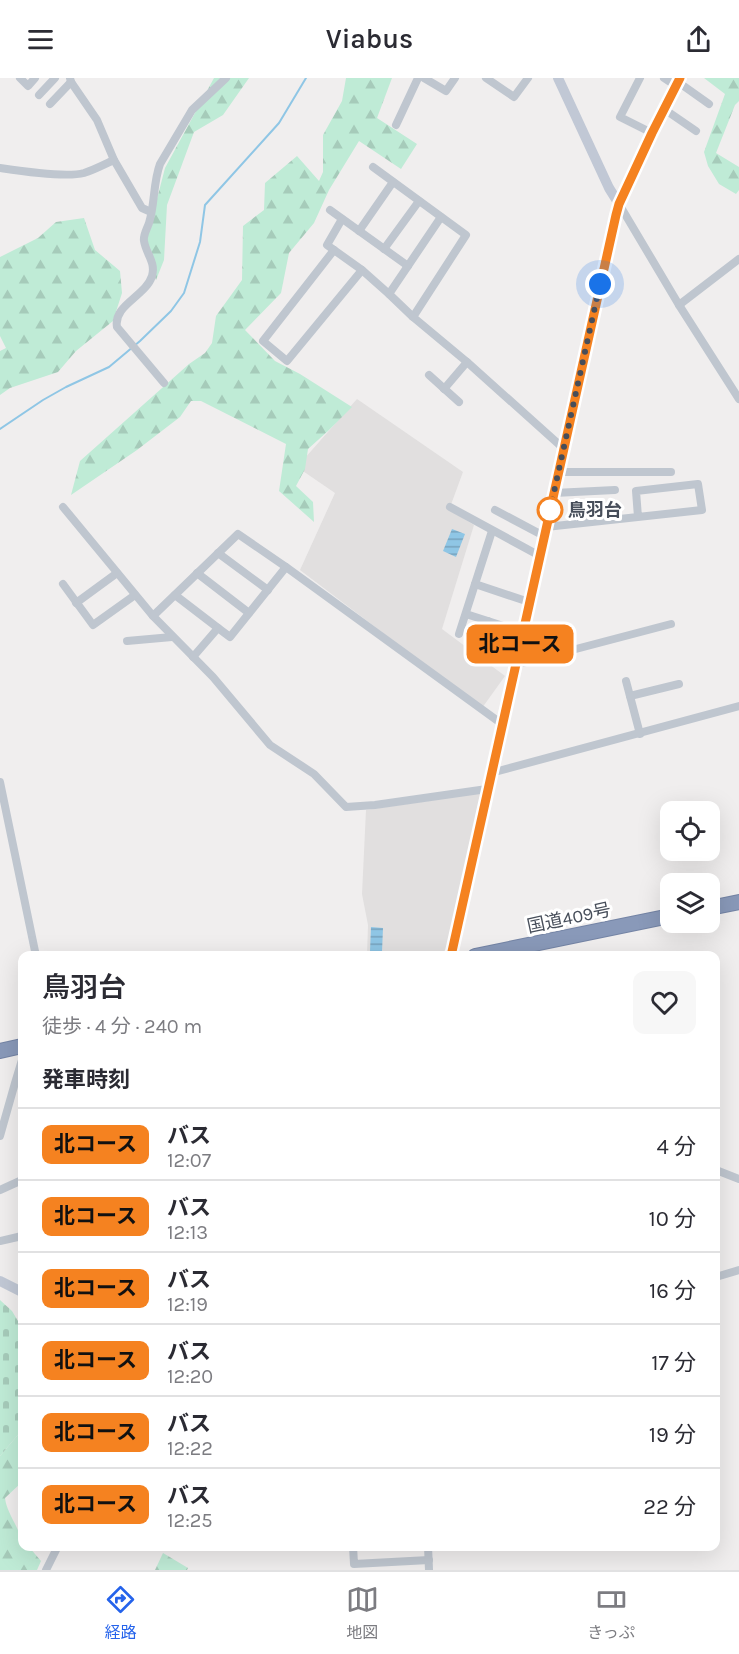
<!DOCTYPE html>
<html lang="ja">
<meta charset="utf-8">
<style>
body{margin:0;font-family:Karla,"Noto Sans JP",sans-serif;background:#f7f7f7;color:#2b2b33;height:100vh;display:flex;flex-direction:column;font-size:22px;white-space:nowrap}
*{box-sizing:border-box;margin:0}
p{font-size:20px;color:#7c7c81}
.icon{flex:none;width:33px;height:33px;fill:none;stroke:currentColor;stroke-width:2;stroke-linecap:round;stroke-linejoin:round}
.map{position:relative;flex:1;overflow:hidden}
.details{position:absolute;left:18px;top:873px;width:702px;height:600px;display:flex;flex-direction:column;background:#fff;border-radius:12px;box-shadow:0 6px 24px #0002}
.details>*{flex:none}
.badge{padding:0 12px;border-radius:9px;font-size:21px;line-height:39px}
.fabs{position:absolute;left:660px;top:723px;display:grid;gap:12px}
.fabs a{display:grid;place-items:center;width:60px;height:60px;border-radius:12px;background:#fff;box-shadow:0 6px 24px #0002;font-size:30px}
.you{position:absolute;width:30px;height:30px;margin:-15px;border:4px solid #fff;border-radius:50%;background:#1a73e8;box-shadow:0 0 0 9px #1a73e833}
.map>.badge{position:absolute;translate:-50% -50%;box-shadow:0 0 0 3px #fff}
h2{padding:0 24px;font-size:22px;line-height:54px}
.round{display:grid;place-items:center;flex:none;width:63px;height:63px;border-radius:12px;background:#f7f7f7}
.overview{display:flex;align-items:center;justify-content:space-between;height:102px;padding:0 24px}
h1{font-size:28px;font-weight:600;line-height:45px}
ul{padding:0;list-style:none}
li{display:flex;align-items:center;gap:18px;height:72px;padding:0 24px;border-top:2px solid #e1e1e2}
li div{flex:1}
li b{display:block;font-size:22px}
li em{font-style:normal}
li .badge{min-width:66px;font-weight:700;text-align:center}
header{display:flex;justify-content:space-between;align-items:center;height:78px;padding:0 24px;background:#fff;font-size:27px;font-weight:600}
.tabs{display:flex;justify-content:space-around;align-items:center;height:84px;border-top:2px solid #e1e1e2;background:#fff;font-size:16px;color:#7c7c81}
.tabs a{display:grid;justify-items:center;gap:3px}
.tabs .active{color:#2563eb}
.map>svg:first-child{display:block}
.education{fill:#e1dfdf}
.forest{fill:url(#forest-firs)}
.cemetery{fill:url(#cemetery-stones)}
.water{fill:url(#water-rules)}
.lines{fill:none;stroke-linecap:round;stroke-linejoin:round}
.stream{stroke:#8fc6e5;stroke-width:2}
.highway-casing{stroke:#7484a5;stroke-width:16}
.street{stroke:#bfc6cf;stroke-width:8}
.secondary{stroke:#c1c8d5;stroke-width:10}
.highway{stroke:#8999b9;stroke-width:14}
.line-casing{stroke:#fff;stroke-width:14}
.line{stroke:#f58220;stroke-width:9}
.walk{stroke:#474e5a;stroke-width:6;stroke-dasharray:0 10.8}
.stop-dot{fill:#fff;stroke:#f58220;stroke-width:3}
.labels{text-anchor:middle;stroke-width:6;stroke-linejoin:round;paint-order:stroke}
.stop-label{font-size:18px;font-weight:bold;fill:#474e5a;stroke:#fff;text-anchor:start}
.street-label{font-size:18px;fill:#474e5a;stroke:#fff}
</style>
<header><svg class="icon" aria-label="menu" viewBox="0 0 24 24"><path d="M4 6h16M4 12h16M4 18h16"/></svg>Viabus<svg class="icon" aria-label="share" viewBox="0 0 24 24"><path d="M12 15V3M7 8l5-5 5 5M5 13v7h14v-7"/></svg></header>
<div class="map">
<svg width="739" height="1492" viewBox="0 0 739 1492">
<defs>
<pattern id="forest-firs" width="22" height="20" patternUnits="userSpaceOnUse" patternTransform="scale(1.5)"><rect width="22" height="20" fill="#bfebd6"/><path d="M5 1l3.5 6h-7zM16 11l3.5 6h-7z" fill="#a6cbba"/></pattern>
<pattern id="cemetery-stones" width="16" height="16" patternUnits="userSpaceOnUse" patternTransform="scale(1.5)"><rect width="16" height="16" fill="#bfebd6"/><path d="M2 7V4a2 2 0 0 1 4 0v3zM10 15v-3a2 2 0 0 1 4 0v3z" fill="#a6cbba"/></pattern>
<pattern id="water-rules" width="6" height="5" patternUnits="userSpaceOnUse" patternTransform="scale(1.5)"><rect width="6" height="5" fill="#8fc6e5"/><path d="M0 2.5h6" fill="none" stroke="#77a3bd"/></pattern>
</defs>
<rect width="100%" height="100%" fill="#f0eeee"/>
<g class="education">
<polygon points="357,321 463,394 449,432 474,447 442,551 505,598 482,630 300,492 335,415 297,389"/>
<polygon points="482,715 449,868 440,877 367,877 368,847 362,816 366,732"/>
</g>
<g class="forest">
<polygon points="214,0 249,0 223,37 194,54 167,127 164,182 156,202 144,171 165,90"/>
<polygon points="346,0 392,0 377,40 417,66 401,91 359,63 329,112 314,145 289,175 281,215 245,252 275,283 300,296 352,329 328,353 308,371 305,391 296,408 313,424 314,444 279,413 286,366 201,323 191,323 180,339 137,372 71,417 80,383 189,286 205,275 212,265 216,238 242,202 243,148 264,132 265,105 297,78 319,103 323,94 323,57 342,23"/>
<polygon points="704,0 739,0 739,23 735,27 716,75 739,89 739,112 736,116 719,106 708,88 704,74 725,16"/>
<polygon points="84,140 95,172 120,193 122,215 113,243 76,273 58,294 10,310 0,317 0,273 6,270 0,258 0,179 38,160 56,144"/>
<path d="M22 1352V1404L5 1420C7 1437 22 1452 22 1468L29 1469 41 1483 37 1492H0V1378Z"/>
<polygon points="163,1475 188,1490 187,1492 155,1492"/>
</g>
<polygon class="cemetery" points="0,1222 12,1233 18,1243 22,1242 22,1352 0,1378"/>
<g class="water">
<polygon points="452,451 465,456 456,479 443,473"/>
<polygon points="371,849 383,850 382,874 370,873"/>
</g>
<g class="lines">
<polyline class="stream" points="0,351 43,322 66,309 109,289 140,263 171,233 184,215 200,164 205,127 279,45 306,0"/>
<g class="highway-casing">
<g id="highway">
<polyline points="710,830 739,824"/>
<polyline points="475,878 670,838"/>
<polyline points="0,973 22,968"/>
</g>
</g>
<g class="street">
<polyline points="20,0 28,8 35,0"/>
<polyline points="70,0 71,4 97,42 114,82 142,130 151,134"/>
<polyline points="424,0 446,13 455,0"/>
<polyline points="486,0 514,19 528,0"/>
<polyline points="640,0 620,39 652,55"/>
<polyline points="664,0 676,8"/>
<polyline points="678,4 709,26"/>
<polyline points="39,17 55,0"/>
<polyline points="50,26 71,4"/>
<polyline points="664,31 696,53"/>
<polyline points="396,47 418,0"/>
<polyline points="373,89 466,157 413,239"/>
<path d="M0 90C20 93 65 100 84 95 94 92 105 86 114 82"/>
<polyline points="619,126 679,227 739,321"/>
<polyline points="330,132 408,188"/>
<polyline points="342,141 327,167 362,192 389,216 413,239 467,284 563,370"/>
<polyline points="359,153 393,104"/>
<polyline points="384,171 419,123"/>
<polyline points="334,172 263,263 287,283 362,192"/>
<polyline points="389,216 441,139"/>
<polyline points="679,227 739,181"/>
<polyline points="429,297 459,324"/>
<path d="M164 305 117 249C113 227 146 218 152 198 156 184 146 176 144 163 143 157 147 151 149 145 155 126 153 105 160 86L192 32 226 0"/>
<polyline points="444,311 467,284"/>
<polyline points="558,394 671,394"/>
<polyline points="554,415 615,412"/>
<polyline points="63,429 153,538 213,599 270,667 314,696 346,729 375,727 487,711"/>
<polyline points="450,429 540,478"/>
<polyline points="495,432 544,458"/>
<polyline points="546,449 702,432 698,406 636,413 638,439"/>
<polyline points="218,475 268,512"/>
<polyline points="197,495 249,535"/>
<polyline points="63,506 93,547 135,517"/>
<polyline points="475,506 529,524"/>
<polyline points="175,517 218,550"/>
<polyline points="76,525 117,495"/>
<polyline points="466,536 522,554"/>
<polyline points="153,538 238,456 286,489 502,646"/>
<polyline points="459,556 492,453"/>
<polyline points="127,563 172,559"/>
<polyline points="479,571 488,543"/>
<polyline points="193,579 218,550 230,559 286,489"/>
<polyline points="515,587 671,546"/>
<polyline points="626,603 640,656"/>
<polyline points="630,618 679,606"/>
<polyline points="491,695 739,628"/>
<polyline points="0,704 36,878"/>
<polyline points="451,878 616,137 619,126 652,55 680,0"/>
<polyline points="0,1058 15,1005 22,982"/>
<polyline points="716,1092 739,1101"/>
<polyline points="0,1112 22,1102"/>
<polyline points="0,1163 22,1158"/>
<polyline points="716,1199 739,1192"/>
<polyline points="353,1468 354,1486 429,1482"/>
<polyline points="428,1468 429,1492"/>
<polyline points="46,1492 58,1468"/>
</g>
<g class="secondary">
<polyline points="558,0 609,110 619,126"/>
<polyline points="0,1203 22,1214"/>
</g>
<use href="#highway" class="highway"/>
</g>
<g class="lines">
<g class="line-casing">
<polyline id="line" points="451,878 616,137 619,126 652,55 680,0"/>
</g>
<use href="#line" class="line"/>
<polyline class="walk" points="550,432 600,206"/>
</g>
<circle class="stop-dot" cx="550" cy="432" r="12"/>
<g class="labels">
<g class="stop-label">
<text x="568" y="438">鳥羽台</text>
</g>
<g class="street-label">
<text transform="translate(569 840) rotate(-12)" y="6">国道409号</text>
</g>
</g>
</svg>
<div class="fabs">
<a><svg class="icon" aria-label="locate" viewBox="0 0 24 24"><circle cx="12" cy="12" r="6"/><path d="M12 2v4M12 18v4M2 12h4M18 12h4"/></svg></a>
<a><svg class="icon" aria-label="layers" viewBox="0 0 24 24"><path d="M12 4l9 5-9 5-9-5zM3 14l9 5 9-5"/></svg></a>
</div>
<div class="you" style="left:600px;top:206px"></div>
<b class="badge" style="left:520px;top:566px;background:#f58220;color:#111">北コース</b>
<section class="details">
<div class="overview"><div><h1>鳥羽台</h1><p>徒歩 · 4 分 · 240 m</p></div><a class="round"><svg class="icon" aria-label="heart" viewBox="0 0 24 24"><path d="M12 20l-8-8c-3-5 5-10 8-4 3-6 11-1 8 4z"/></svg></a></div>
<h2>発車時刻</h2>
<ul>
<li><span class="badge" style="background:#f58220;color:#111">北コース</span><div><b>バス</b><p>12:07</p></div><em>4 分</em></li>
<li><span class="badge" style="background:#f58220;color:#111">北コース</span><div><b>バス</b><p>12:13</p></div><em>10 分</em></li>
<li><span class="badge" style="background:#f58220;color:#111">北コース</span><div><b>バス</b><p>12:19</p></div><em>16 分</em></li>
<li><span class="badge" style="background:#f58220;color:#111">北コース</span><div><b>バス</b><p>12:20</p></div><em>17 分</em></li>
<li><span class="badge" style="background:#f58220;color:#111">北コース</span><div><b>バス</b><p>12:22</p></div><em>19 分</em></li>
<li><span class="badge" style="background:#f58220;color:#111">北コース</span><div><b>バス</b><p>12:25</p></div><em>22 分</em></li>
</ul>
</section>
</div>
<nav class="tabs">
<a class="active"><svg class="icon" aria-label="directions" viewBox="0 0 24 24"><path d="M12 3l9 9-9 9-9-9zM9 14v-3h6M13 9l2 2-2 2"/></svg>経路</a>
<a><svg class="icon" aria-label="map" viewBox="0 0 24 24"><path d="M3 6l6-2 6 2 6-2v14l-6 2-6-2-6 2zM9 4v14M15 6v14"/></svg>地図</a>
<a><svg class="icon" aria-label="tickets" viewBox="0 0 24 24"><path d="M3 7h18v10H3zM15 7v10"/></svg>きっぷ</a>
</nav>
